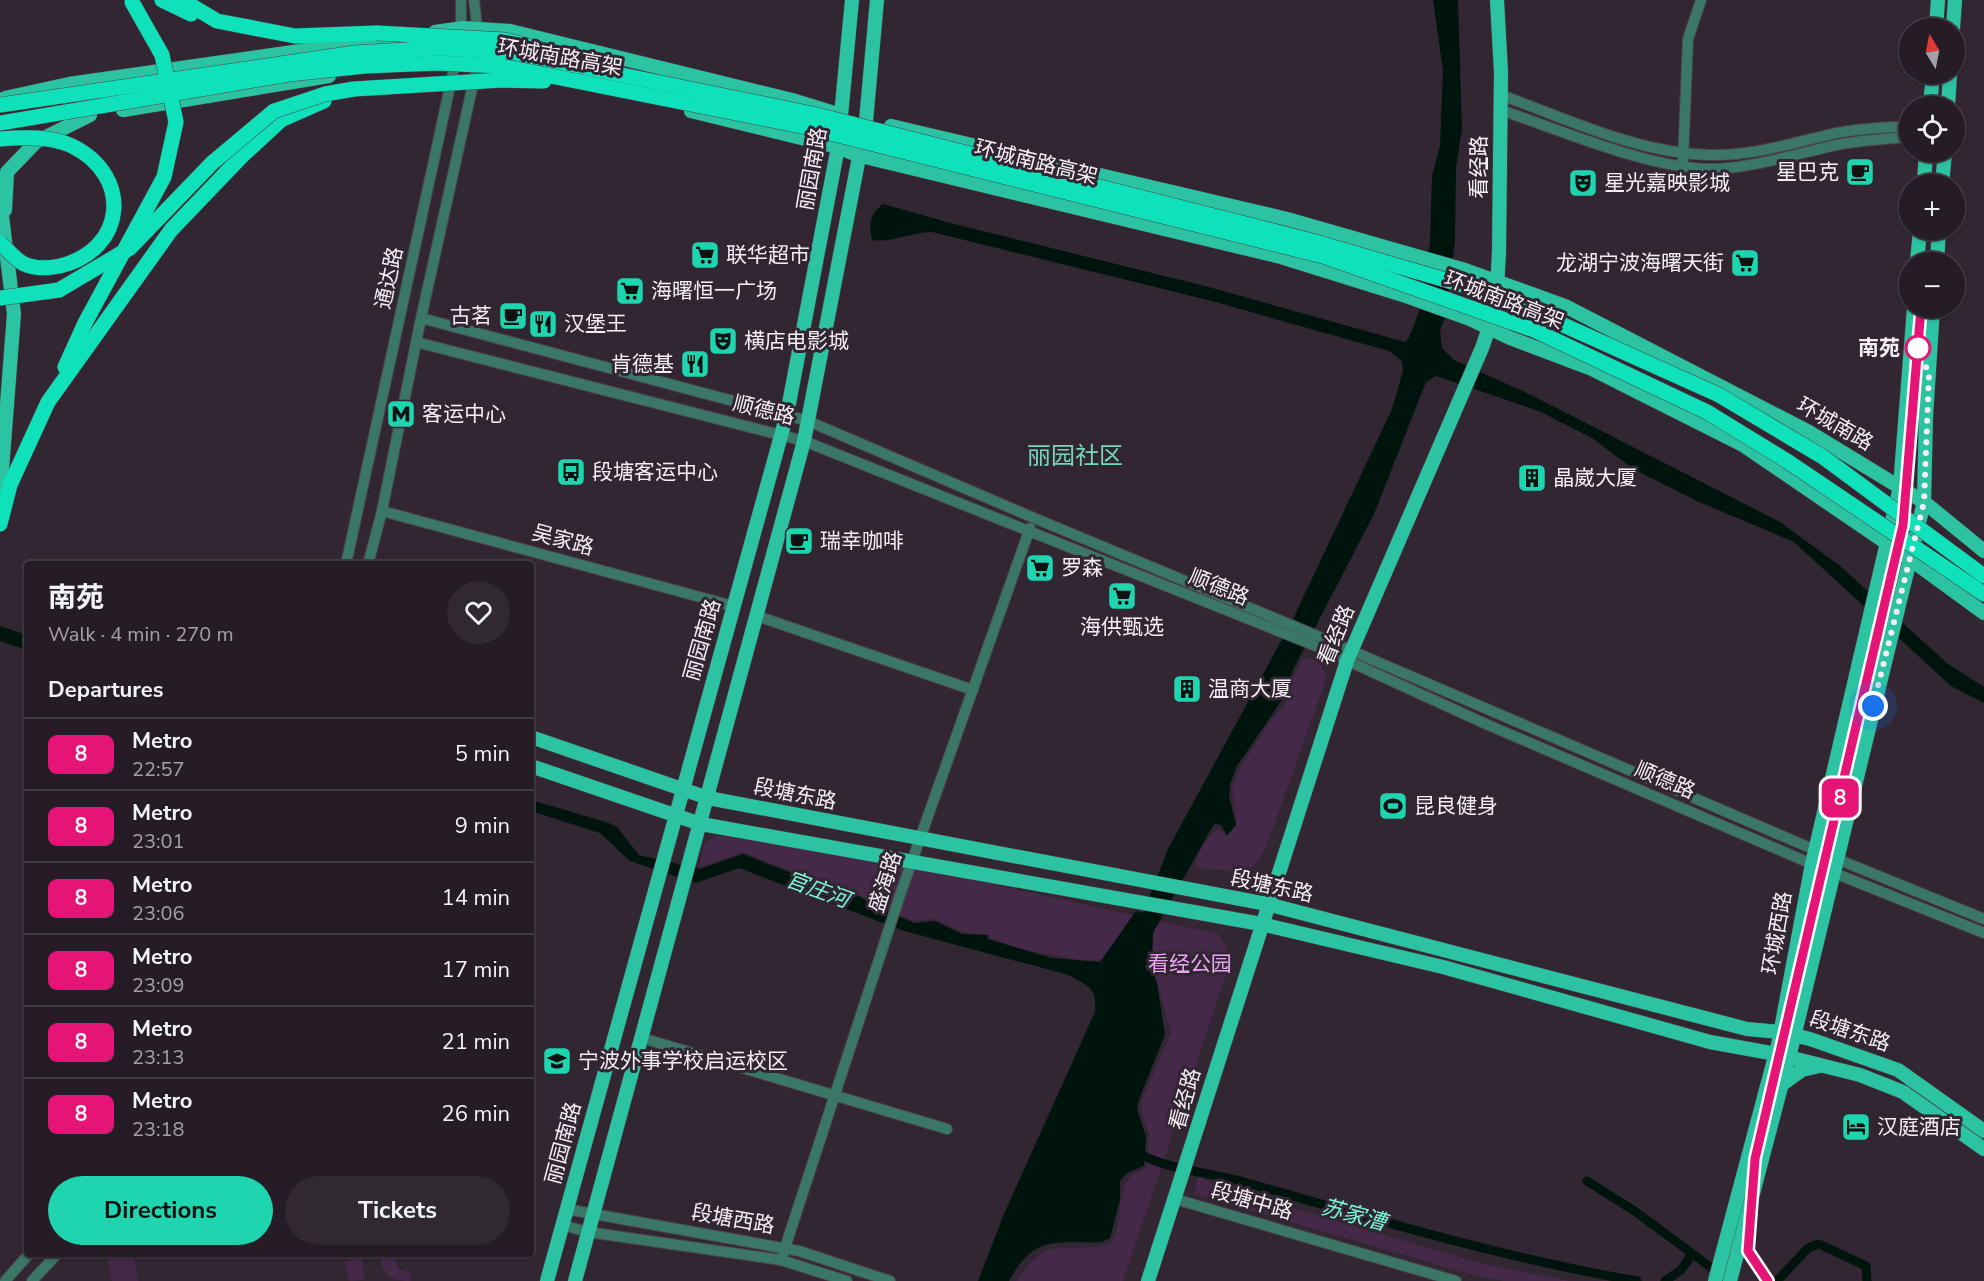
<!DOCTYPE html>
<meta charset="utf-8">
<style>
body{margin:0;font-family:"Nunito Sans","Noto Sans SC",sans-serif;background:#312932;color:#f1f3f6;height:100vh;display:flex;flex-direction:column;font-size:22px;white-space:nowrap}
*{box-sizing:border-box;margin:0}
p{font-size:20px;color:#a3a1a7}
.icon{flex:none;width:33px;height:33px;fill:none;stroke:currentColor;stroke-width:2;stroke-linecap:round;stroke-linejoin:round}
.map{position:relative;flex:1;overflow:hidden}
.panel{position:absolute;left:24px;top:561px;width:510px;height:696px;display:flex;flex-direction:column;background:#251c26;border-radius:6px;box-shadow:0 2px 4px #0004,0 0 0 2px #423a43}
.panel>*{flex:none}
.badge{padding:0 12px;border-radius:9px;font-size:21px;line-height:39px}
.needle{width:39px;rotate:350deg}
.controls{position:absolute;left:1899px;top:18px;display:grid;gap:12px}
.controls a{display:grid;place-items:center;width:66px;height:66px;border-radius:50%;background:#251c26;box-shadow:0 2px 4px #0004,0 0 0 2px #423a43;font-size:30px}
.you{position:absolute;width:30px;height:30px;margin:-15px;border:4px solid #fff;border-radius:50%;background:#1a73e8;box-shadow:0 0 0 9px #1a73e833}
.map>.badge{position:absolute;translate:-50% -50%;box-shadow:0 0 0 3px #fff}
h2{padding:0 24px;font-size:22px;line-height:54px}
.round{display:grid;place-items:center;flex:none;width:63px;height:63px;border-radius:32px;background:#312932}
.head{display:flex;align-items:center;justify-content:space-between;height:102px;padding:0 24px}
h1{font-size:28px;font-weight:700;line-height:45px}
.primary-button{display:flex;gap:12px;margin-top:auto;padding:12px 24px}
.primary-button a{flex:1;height:69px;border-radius:36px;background:#1fd5b0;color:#111;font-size:24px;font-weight:700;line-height:69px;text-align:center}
.primary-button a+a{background:#312932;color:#f1f3f6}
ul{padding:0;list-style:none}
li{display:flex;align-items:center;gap:18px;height:72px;padding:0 24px;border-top:2px solid #423a43}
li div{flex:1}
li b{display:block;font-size:22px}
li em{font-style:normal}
li .badge{min-width:66px;font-weight:700;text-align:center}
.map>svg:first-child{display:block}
.green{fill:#442948}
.water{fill:#00140e}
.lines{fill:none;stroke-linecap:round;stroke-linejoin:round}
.canal{stroke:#00140e;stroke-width:9}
.minor-casing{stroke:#4c424d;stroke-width:12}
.major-casing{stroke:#4c424d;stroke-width:15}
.highway-casing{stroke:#4c424d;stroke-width:16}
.minor{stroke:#3a7766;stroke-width:10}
.major{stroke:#2cc3a2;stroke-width:14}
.highway{stroke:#0fe1ba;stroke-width:15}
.highway-bridge-casing{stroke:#4c424d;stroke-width:16;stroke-linecap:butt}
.highway-bridge{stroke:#0fe1ba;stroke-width:15}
.line-casing{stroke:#fff;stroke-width:14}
.line{stroke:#e61477;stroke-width:9}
.walk{stroke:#f5eef6;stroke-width:6;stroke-dasharray:0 10.8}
.stop-dot{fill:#fff;stroke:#e61477;stroke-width:3}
.labels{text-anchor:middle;stroke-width:6;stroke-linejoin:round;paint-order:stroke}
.street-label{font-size:21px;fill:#f5eef6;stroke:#312632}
.poi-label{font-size:21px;fill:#f5eef6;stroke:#312632;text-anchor:start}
.stop-label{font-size:21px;font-weight:bold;fill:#f5eef6;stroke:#312632;text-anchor:end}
.park-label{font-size:21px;fill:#e9a7f2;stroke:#312632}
.water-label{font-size:22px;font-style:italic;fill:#79f7d6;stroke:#312632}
.quarter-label{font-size:24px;fill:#77d7bd;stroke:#312632}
</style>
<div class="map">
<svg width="1984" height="1281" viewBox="0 0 1984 1281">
<rect width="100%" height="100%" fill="#312632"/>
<g class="green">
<path d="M1304 657 1319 662 1327 677 1266 847 1258 862 1245 872 1197 868 1195 865C1199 852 1207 834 1219 829L1227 836 1237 825 1232 788 1239 770 1271 720 1285 706 1292 679Z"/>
<path d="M730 835 925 869 1218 934 1227 948 1228 969 1123 1281H1017C1050 1230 1064 1257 1111 1243 1127 1219 1110 1176 1146 1169L1149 1134 1141 1112 1142 1100 1171 1033 1153 968 1103 959 1080 960 1047 954 1017 948 989 938V935L962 932 935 919 914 921 876 905 864 897 835 889 743 852 699 867 703 845 715 836Z"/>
<polygon points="1199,1174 1212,1184 1483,1264 1571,1281 1504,1281 1473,1275 1194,1194"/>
<polygon points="107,1254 133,1254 138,1281 112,1281"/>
<polygon points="350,1254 361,1254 365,1280 349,1281 344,1262 350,1261"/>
<path d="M381 1255 392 1256 400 1270 410 1272 411 1281C393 1281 380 1277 381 1255Z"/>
</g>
<g class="water">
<path d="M1433 0H1458L1462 129 1456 167 1455 241 1445 317 1440 331 1442 348 1454 360 1533 396 1780 522 1840 566 1948 664 1984 687V703L1951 686 1794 542 1697 501 1635 470 1592 438 1539 411 1436 376 1426 382 1374 514 1294 668 1282 700 1237 766 1230 784 1229 796 1236 825 1227 835 1221 825 1214 824 1153 933 1152 970 1157 983 1165 1035 1140 1097 1137 1109 1146 1137 1144 1166 1127 1173 1120 1181V1199L1110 1238 1101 1242C1054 1244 1035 1234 1009 1281H978L1004 1214 1095 1012C1097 987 1089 987 1069 975L904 931 739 868 696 883 630 861 600 833 531 811V800L609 823 617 827 639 855 700 869 743 854 850 896H859L876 907 914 923 935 921 962 934 987 935 988 939 1051 958 1100 962 1136 911 1143 913 1168 849 1293 619 1392 409 1403 371 1402 361 1389 351 1212 301 932 232C911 232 892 243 872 240 869 223 869 215 883 204L954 224 1205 286 1405 342 1409 338 1420 309 1430 242 1432 176 1440 146 1443 71Z"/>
<polygon points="0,626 27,635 27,650 0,641"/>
</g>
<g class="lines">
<g class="canal">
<path d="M1135 1151C1162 1169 1212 1173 1244 1182 1374 1219 1503 1258 1637 1281"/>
<polyline points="1587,1181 1636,1212 1720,1274"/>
<polyline points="1665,1281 1681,1270 1692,1254"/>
<polyline points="1777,1281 1808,1248 1819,1244 1866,1266 1867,1281"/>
</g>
<g class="minor-casing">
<g id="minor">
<polyline points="461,0 461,35"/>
<polyline points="474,0 478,36"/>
<path d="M1501 95C1567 119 1640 154 1711 155 1753 156 1792 143 1832 134 1857 128 1884 128 1910 126"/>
<path d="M1501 110C1560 130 1651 169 1711 169 1753 168 1792 155 1832 146 1857 140 1884 139 1910 137"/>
<polyline points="1683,160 1688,39 1701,0"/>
<polyline points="421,318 808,421 1034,518 1315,635 1815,850 1984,919"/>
<polyline points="416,342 804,441 1311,644 1486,724 1812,864 1984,933"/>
<polyline points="382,511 733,606"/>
<polyline points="346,564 456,59"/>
<polyline points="368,564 382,511 421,318 475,75"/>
<polyline points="757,616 973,690"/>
<polyline points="642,1038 947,1129"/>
<polyline points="1175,1199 1456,1281"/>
<polyline points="566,1209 799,1251 890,1281"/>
<polyline points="562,1225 588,1232 781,1260 847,1281"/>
<polyline points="781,1260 900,895 1030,528"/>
<polyline points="5,1281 29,1254"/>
<polyline points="32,1281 57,1254"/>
</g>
</g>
<g class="major-casing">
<g id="major">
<polyline points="1936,28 1938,0"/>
<polyline points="1953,28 1955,0"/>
<polyline points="435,32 463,28 510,31 792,100 834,113"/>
<polyline points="5,98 69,84 392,38"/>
<polyline points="1930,106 1933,74"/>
<polyline points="1948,106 1950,74"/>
<polyline points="123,110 329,76"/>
<polyline points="691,111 838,147 857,155 1281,257 1403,295 1470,319 1510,338 1592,369 1743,445 1910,559 1984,613"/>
<polyline points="891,126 1287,219 1465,270 1565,306 1809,432 1924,502 1984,551"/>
<polyline points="1924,184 1926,152"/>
<polyline points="1942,184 1945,152"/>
<polyline points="0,200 14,314 0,495"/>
<polyline points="5,210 7,172 36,142 90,115"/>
<polyline points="1917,262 1920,230"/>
<polyline points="1937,262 1939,230"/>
<polyline points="531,737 708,798 1267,904 1747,1029 1781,1032 1810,1039 1898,1070 1984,1131"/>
<polyline points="531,766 701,824 1261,924 1443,967 1710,1042 1776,1054 1860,1075 1903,1092 1984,1149"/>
<polyline points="1781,1085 1802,1070 1819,1066"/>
<polyline points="547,1281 787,414 838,147 852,0"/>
<polyline points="575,1281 804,441 866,121 877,0"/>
<polyline points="1148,1281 1347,661 1482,348 1496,307 1499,252 1501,72 1497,0"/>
<polyline points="1715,1281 1778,1045 1812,864 1900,487 1914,308"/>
<polyline points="1730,1281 1791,1049 1924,502 1926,416 1933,308"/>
</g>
</g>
<g class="highway-casing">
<g id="highway">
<polyline points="162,0 191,14"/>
<polyline points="182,0 217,21 295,36 377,33"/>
<polyline points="65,367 85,323"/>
<polyline points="0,524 10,485 48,402 171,230 241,157 281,120 324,101"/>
</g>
</g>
<use href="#minor" class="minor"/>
<use href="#major" class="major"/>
<use href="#highway" class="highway"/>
<g class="highway-bridge-casing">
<g id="highway-bridge">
<polyline points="377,33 505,40 558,54"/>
<polyline points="0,105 355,53 438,48 510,52 817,115 1312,241 1497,295 1719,395 1823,457 1984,576"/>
<polyline points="0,123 289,74 365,66 437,63 501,66 806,127 1323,256 1534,330 1707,412 1787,461 1984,594"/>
<path d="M0 139C23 137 51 136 72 146 133 176 126 250 60 266 50 268 35 269 24 264 16 260 7 249 0 243"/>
<polyline points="0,298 59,290 130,248 212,163 274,111 325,94 354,89 502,80 544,81"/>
<polyline points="85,323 164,177 176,122 162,55 132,2"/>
</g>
</g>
<use href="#highway-bridge" class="highway-bridge"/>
</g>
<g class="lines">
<g class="line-casing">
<polyline id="line" points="1768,1281 1748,1251 1755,1159 1903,525 1921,308"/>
</g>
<use href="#line" class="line"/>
<polyline class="walk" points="1873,706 1924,502 1929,374 1918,348"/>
</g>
<defs>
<g id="cafe-square" transform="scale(1.5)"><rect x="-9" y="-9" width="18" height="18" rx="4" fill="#1fd5b0" stroke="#312632"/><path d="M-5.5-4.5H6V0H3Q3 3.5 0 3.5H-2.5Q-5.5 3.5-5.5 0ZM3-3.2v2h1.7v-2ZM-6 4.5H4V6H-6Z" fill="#111"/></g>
<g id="theatre-square" transform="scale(1.5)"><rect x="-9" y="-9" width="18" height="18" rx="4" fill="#1fd5b0" stroke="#312632"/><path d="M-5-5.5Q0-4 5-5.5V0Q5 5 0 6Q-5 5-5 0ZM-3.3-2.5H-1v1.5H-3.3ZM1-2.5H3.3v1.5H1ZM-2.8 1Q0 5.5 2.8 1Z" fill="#111"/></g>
<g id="supermarket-square" transform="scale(1.5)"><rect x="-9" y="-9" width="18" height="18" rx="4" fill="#1fd5b0" stroke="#312632"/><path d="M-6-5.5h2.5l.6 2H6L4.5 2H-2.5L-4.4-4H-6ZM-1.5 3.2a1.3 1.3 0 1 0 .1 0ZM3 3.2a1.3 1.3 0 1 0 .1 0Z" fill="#111"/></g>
<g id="restaurant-square" transform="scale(1.5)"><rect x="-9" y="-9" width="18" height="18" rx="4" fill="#1fd5b0" stroke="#312632"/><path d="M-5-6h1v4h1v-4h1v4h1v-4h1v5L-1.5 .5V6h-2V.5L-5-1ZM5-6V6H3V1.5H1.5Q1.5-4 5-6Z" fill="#111"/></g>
<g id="metro-square" transform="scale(1.5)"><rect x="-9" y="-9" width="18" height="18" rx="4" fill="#1fd5b0" stroke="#312632"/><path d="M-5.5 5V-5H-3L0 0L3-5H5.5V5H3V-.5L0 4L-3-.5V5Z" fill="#111"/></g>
<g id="bus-square" transform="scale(1.5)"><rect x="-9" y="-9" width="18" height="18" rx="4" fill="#1fd5b0" stroke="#312632"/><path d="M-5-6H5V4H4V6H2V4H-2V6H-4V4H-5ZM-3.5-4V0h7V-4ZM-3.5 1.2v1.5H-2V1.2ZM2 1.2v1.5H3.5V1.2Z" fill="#111"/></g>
<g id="building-square" transform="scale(1.5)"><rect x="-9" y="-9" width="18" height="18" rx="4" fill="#1fd5b0" stroke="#312632"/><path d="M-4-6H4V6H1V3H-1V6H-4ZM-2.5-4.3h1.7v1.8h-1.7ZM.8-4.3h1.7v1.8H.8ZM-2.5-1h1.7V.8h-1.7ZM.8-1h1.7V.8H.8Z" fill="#111"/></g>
<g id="stadium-square" transform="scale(1.5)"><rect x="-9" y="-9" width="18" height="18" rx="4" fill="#1fd5b0" stroke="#312632"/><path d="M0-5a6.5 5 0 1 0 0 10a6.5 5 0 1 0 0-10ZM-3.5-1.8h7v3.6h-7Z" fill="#111"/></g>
<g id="school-square" transform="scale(1.5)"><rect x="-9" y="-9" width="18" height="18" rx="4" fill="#1fd5b0" stroke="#312632"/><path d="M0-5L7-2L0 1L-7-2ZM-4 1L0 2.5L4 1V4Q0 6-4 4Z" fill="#111"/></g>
<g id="hotel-square" transform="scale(1.5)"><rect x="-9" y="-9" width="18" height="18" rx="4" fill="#1fd5b0" stroke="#312632"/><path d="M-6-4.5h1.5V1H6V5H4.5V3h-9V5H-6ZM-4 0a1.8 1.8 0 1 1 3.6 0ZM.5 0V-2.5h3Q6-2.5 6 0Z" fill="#111"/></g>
</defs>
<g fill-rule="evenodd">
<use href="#cafe-square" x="1860" y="172"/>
<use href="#theatre-square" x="1583" y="183"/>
<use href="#supermarket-square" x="705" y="255"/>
<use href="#supermarket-square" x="1745" y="263"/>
<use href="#supermarket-square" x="630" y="291"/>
<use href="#cafe-square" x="513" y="316"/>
<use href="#restaurant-square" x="543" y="324"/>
<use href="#theatre-square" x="723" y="341"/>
<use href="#restaurant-square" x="695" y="364"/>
<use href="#metro-square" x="401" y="414"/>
<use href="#bus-square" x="571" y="472"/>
<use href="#building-square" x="1532" y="478"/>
<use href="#cafe-square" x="799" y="541"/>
<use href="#supermarket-square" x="1040" y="568"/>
<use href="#supermarket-square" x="1122" y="596"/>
<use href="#building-square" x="1187" y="689"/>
<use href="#stadium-square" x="1393" y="806"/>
<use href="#school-square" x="557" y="1061"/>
<use href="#hotel-square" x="1856" y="1127"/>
</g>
<circle class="stop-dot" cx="1918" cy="348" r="12"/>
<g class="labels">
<g class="street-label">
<text transform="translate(560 57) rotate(10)" y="7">环城南路高架</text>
<text transform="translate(1036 162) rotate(14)" y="7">环城南路高架</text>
<text transform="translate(1479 167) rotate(-90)" y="7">看经路</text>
<text transform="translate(812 169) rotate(-80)" y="7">丽园南路</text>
<text transform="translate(389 278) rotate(-78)" y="7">通达路</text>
<text transform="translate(1504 300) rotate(21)" y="7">环城南路高架</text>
<text transform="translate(764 410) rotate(14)" y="7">顺德路</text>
<text transform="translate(1835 424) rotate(30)" y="7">环城南路</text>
<text transform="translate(563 540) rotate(15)" y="7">吴家路</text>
<text transform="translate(1219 587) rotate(22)" y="7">顺德路</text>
<text transform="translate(1336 635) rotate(-68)" y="7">看经路</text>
<text transform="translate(702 640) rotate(-74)" y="7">丽园南路</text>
<text transform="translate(1665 780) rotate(23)" y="7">顺德路</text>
<text transform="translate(795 794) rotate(11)" y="7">段塘东路</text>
<text transform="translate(885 882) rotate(-72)" y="7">盛海路</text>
<text transform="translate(1272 886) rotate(12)" y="7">段塘东路</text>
<text transform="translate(1777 933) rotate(-80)" y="7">环城西路</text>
<text transform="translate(1850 1031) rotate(19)" y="7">段塘东路</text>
<text transform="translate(1185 1099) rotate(-74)" y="7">看经路</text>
<text transform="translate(563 1143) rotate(-75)" y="7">丽园南路</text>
<text transform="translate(1252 1201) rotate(16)" y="7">段塘中路</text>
<text transform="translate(733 1219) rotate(10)" y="7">段塘西路</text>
</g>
<g class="poi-label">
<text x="1839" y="179" text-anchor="end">星巴克</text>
<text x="1604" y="190">星光嘉映影城</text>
<text x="726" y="262">联华超市</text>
<text x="1724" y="270" text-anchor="end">龙湖宁波海曙天街</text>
<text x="651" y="298">海曙恒一广场</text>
<text x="492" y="323" text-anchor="end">古茗</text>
<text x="564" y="331">汉堡王</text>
<text x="744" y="348">横店电影城</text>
<text x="674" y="371" text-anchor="end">肯德基</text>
<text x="422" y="421">客运中心</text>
<text x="592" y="479">段塘客运中心</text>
<text x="1553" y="485">晶崴大厦</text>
<text x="820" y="548">瑞幸咖啡</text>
<text x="1061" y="575">罗森</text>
<text x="1122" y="634" text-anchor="middle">海供甄选</text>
<text x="1208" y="696">温商大厦</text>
<text x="1414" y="813">昆良健身</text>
<text x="578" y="1068">宁波外事学校启运校区</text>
<text x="1877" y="1134">汉庭酒店</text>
</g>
<g class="stop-label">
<text x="1900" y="355">南苑</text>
</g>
<g class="park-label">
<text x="1190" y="971">看经公园</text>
</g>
<g class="water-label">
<text transform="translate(818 889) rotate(20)" y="8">官庄河</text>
<text transform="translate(1354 1214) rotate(15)" y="8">苏家漕</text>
</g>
<g class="quarter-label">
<text x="1075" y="464">丽园社区</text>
</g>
</g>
</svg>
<div class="controls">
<a><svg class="needle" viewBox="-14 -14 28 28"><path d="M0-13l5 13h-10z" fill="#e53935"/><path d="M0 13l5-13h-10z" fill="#a3a1a7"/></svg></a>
<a><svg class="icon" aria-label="locate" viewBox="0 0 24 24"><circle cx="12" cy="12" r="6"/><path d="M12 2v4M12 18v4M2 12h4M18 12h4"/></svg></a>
<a>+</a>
<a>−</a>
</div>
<div class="you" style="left:1873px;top:706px"></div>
<b class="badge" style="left:1840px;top:798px;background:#e61477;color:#fff">8</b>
<section class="panel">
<div class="head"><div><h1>南苑</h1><p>Walk · 4 min · 270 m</p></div><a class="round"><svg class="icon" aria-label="heart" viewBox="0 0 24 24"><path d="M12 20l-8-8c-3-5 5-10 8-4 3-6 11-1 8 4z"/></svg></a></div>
<h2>Departures</h2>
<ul>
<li><span class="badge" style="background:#e61477;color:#fff">8</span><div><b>Metro</b><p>22:57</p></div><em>5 min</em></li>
<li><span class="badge" style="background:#e61477;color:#fff">8</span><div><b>Metro</b><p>23:01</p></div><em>9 min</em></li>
<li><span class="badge" style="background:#e61477;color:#fff">8</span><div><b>Metro</b><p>23:06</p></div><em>14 min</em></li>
<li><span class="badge" style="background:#e61477;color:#fff">8</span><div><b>Metro</b><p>23:09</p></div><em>17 min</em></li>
<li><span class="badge" style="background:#e61477;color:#fff">8</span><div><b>Metro</b><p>23:13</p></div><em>21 min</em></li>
<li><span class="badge" style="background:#e61477;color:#fff">8</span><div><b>Metro</b><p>23:18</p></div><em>26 min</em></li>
</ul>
<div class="primary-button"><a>Directions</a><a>Tickets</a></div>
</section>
</div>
